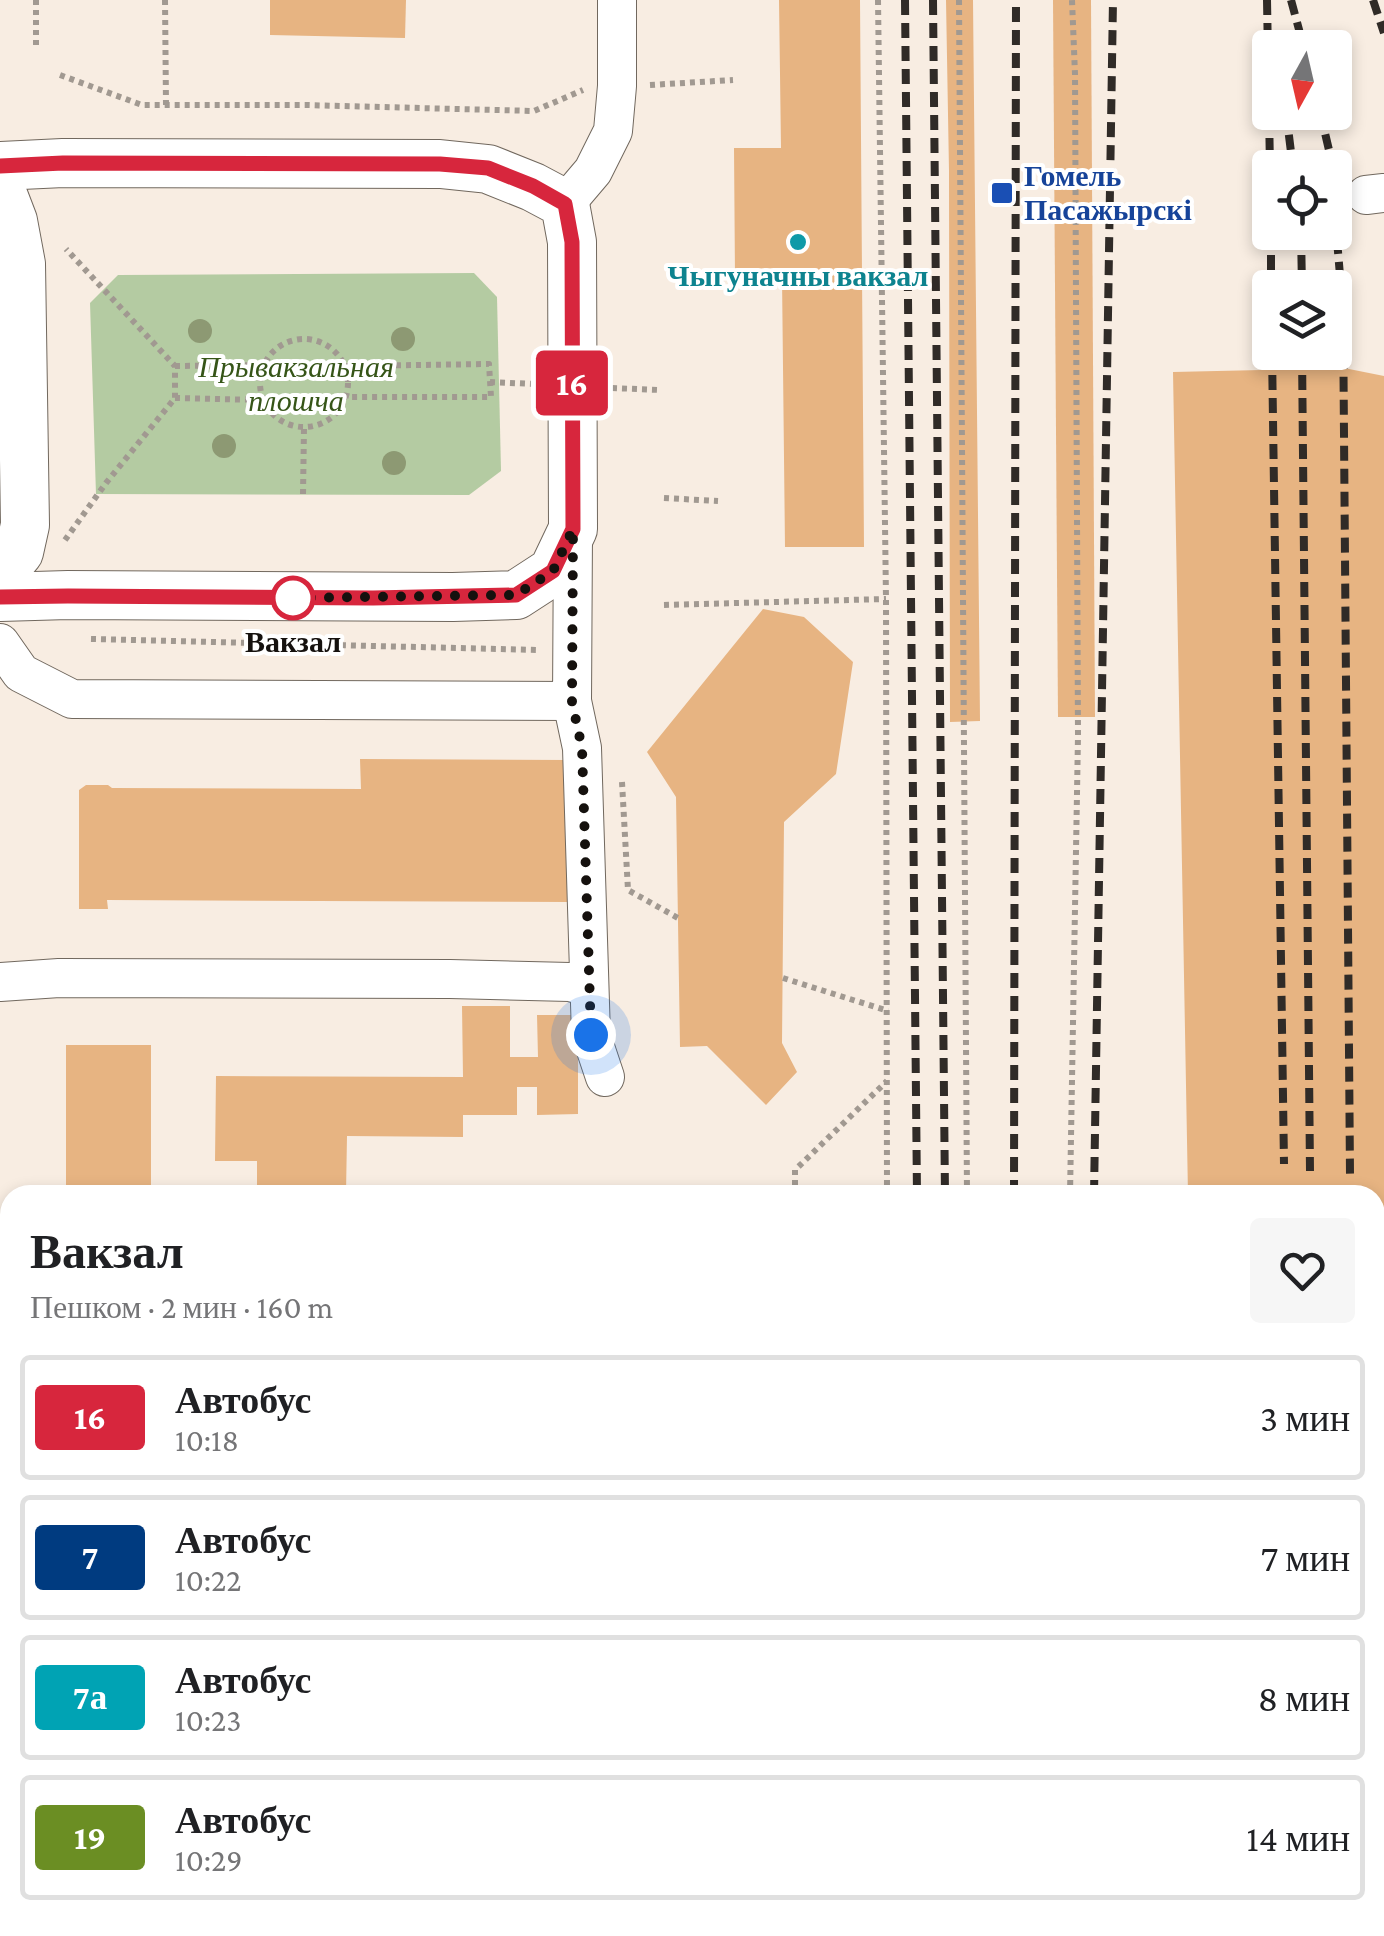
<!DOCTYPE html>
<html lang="ru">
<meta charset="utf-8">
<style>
body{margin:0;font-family:"Crimson Pro",serif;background:#f6f6f6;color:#202124;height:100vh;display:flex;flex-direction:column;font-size:38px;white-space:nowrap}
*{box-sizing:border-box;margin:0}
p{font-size:32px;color:#757577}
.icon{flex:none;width:55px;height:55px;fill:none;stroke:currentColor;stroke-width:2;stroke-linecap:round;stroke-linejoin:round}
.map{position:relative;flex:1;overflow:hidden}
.drawer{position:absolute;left:0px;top:1185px;width:1385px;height:752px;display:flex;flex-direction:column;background:#fff;border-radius:30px 30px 0 0;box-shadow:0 5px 15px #0003}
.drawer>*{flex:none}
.badge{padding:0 20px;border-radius:8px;font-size:35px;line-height:65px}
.needle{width:65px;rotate:188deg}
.fabs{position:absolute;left:1252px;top:30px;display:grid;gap:20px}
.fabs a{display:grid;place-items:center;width:100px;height:100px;border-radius:10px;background:#fff;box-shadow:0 5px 15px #0003;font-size:50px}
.you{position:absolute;width:50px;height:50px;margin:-25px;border:8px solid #fff;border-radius:50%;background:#1a73e8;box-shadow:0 0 0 15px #1a73e833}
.map>.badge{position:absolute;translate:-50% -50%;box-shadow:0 0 0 5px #fff}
.round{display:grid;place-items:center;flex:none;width:105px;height:105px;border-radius:10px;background:#f6f6f6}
.head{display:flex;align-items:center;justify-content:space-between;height:170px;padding:0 30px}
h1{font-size:48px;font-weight:700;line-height:75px}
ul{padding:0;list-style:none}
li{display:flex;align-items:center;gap:30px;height:125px;margin:0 20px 15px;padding:0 10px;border:5px solid #e0e0e0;border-radius:10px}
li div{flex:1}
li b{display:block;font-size:38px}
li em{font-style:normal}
li .badge{min-width:110px;font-weight:700;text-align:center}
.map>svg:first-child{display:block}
.green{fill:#b4cba2}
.building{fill:#e7b482}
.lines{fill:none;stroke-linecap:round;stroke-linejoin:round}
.minor-casing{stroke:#71685e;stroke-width:40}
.major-casing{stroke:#71685e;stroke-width:50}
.path{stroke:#a19991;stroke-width:6;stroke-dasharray:5 5;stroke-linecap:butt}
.minor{stroke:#fff;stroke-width:38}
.major{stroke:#fff;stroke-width:48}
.rail{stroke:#302b27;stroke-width:8;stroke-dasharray:15 8;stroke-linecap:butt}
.tree{fill:#8d9973}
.line-casing{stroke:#fff;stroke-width:22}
.line{stroke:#d7263d;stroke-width:15}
.walk{stroke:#15110e;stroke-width:10;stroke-dasharray:0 18}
.transit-dot{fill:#1a4fb4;stroke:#fff;stroke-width:4}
.culture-dot{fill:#0f9aa8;stroke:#fff;stroke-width:4}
.stop-dot{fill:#fff;stroke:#d7263d;stroke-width:5}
.labels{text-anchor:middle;stroke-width:8;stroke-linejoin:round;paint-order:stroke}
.transit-label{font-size:30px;font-weight:bold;fill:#164399;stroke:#fff;text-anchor:start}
.culture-label{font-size:30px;font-weight:bold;fill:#0d838f;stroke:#fff}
.park-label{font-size:30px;font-style:italic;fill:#365518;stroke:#fff}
.stop-label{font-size:30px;font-weight:bold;fill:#15110e;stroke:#fff}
</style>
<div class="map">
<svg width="1384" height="1936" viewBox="0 0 1384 1936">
<rect width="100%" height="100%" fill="#f8ede2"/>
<g class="green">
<polygon points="474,273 497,297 501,471 469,495 96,494 90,303 118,275"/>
<polygon points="0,1544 10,1550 10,1818 0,1816"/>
</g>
<g class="building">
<polygon points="270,0 406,0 405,38 270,35"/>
<polygon points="779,0 860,0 864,547 785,547 782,277 735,277 734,148 781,148"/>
<polygon points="946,0 973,0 980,721 950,722 949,171"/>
<polygon points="1053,0 1091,0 1095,717 1058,717"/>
<polygon points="1344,368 1384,376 1384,1640 1375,1640 1375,1195 1188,1195 1173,372"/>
<polygon points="763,609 804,617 853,662 836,774 784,822 782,1043 797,1072 766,1105 707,1046 680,1047 676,797 647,752"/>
<polygon points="360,759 569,760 570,902 107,900 108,909 79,909 79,790 86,785 108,785 112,788 361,789"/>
<polygon points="462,1006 510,1006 510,1057 538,1057 537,1015 578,1015 578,1114 537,1115 537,1087 517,1087 517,1115 463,1115 463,1137 347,1136 346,1193 257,1193 257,1161 215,1161 216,1076 463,1077"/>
<rect x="66" y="1045" width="85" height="150"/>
<polygon points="746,1185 746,1195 467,1195 467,1192"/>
<polygon points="1375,1696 1384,1696 1384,1936 1194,1936 1194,1928 1375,1928"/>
<rect x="410" y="1928" width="158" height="8"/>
<rect x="598" y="1928" width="76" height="8"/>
</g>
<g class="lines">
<g class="minor-casing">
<g id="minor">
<polyline points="1366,195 1384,193"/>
<polyline points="565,204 593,171 613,131 617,86 617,0"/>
<polyline points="0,643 21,673 72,699 572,701 573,533"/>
<polyline points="572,701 582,748 591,1035 605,1077"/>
<polyline points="0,982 59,978 450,979 570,982 588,987"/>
<polyline points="1375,1676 1384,1675"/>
<polyline points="0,1834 10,1835"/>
<polyline points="0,1919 10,1921"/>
<polyline points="715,1928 717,1936"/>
<polyline points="1162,1936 1162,1928"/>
</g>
</g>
<g class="major-casing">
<g id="major">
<polyline points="0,166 63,163 440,164 488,169 533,187 565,204 572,242 573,529 553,571 516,595 453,597 68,595 0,597"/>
<polyline points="0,187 13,221 21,264 25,525 19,552 0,575"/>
<polyline points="0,1296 10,1340"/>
<polyline points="131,1928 133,1936"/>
</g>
</g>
<g class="path">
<polyline points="36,0 36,45"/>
<polyline points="165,0 166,105"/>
<polyline points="878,0 886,599 887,1195"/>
<polyline points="959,0 967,1195"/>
<polyline points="60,75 142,105 305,105 534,111 583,90"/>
<polyline points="650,85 733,80"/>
<circle cx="304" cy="383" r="44"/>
<polyline points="175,366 262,365"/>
<polyline points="346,366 489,364 491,397 346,397"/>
<polyline points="490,382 534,384"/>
<polyline points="612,388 660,390"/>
<polyline points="175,398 262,400"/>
<polyline points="303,494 304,428"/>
<polyline points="664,498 718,501"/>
<polyline points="65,540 106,483 175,398 175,366 66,249"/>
<polyline points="664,605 886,599"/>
<polyline points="91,639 538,650"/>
<polyline points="622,782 628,890 678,918"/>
<polyline points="783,978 888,1011"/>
<polyline points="795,1195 795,1170 887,1081"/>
<polyline points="1070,1195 1078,736 1075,74 1072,0"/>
<polyline points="804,1928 805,1936"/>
<polyline points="896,1928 896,1936"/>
<polyline points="1056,1928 1057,1936"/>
<polyline points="970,1936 970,1928"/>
</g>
<use href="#minor" class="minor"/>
<use href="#major" class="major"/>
<g class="rail">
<polyline points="905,0 917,1195"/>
<polyline points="933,0 945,1195"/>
<polyline points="1267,0 1270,168"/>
<polyline points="1291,0 1304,48"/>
<polyline points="1373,0 1384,33"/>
<polyline points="1286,112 1293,168"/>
<polyline points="1320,112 1329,150 1331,168"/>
<polyline points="1335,216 1343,311 1350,1174"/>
<polyline points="1271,232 1271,288"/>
<polyline points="1301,232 1302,288"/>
<polyline points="1272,352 1284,1164"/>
<polyline points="1302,352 1310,1171"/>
<polyline points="1014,1195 1016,0"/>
<polyline points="1094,1195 1113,0"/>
<polyline points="777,1928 777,1936"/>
<polyline points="838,1928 838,1936"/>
<polyline points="866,1928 866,1936"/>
<polyline points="925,1928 925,1936"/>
<polyline points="950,1928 950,1936"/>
<polyline points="1014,1936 1014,1928"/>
<polyline points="1077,1936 1077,1928"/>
</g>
</g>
<g class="tree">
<circle cx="200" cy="331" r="12"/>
<circle cx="403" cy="339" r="12"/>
<circle cx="224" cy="446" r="12"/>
<circle cx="394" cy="463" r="12"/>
</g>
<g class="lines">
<g class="line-casing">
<polyline id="line" points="0,166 63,163 440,164 488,168 533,186 565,204 572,242 573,529 553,571 516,595 373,598 68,596 0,597"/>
</g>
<use href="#line" class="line"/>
<polyline class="walk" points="293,598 516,595 553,571 573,529 572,702 582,748 591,1035"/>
</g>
<rect class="transit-dot" x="990" y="181" width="24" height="24" rx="5"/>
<circle class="culture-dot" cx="798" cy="242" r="10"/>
<circle class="stop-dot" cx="293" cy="598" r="20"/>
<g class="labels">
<g class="transit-label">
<text x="1024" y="186">Гомель<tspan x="1024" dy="34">Пасажырскі</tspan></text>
</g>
<g class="culture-label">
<text x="798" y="286">Чыгуначны вакзал</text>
</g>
<g class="park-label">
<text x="296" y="377">Прывакзальная<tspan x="296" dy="34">плошча</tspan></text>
</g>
<g class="stop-label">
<text x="293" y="652">Вакзал</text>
</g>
</g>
</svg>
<div class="fabs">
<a><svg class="needle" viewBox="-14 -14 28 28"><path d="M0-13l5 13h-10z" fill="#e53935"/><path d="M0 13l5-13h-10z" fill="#757577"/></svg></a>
<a><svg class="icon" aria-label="locate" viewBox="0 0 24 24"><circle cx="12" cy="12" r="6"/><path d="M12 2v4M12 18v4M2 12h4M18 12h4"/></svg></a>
<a><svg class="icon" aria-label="layers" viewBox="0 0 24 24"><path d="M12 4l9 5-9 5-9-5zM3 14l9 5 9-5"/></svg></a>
</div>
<div class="you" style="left:591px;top:1035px"></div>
<b class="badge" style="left:572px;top:383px;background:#d7263d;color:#fff">16</b>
<section class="drawer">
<div class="head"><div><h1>Вакзал</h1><p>Пешком · 2 мин · 160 m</p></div><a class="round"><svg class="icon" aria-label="heart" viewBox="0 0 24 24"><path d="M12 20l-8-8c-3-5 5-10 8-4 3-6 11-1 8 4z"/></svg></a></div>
<ul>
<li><span class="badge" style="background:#d7263d;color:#fff">16</span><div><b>Автобус</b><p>10:18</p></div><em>3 мин</em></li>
<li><span class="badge" style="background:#003b80;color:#fff">7</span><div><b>Автобус</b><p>10:22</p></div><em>7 мин</em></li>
<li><span class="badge" style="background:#00a3b4;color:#fff">7а</span><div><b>Автобус</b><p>10:23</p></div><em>8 мин</em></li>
<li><span class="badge" style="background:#6b8e23;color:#fff">19</span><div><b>Автобус</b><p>10:29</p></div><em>14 мин</em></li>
</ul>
</section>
</div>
